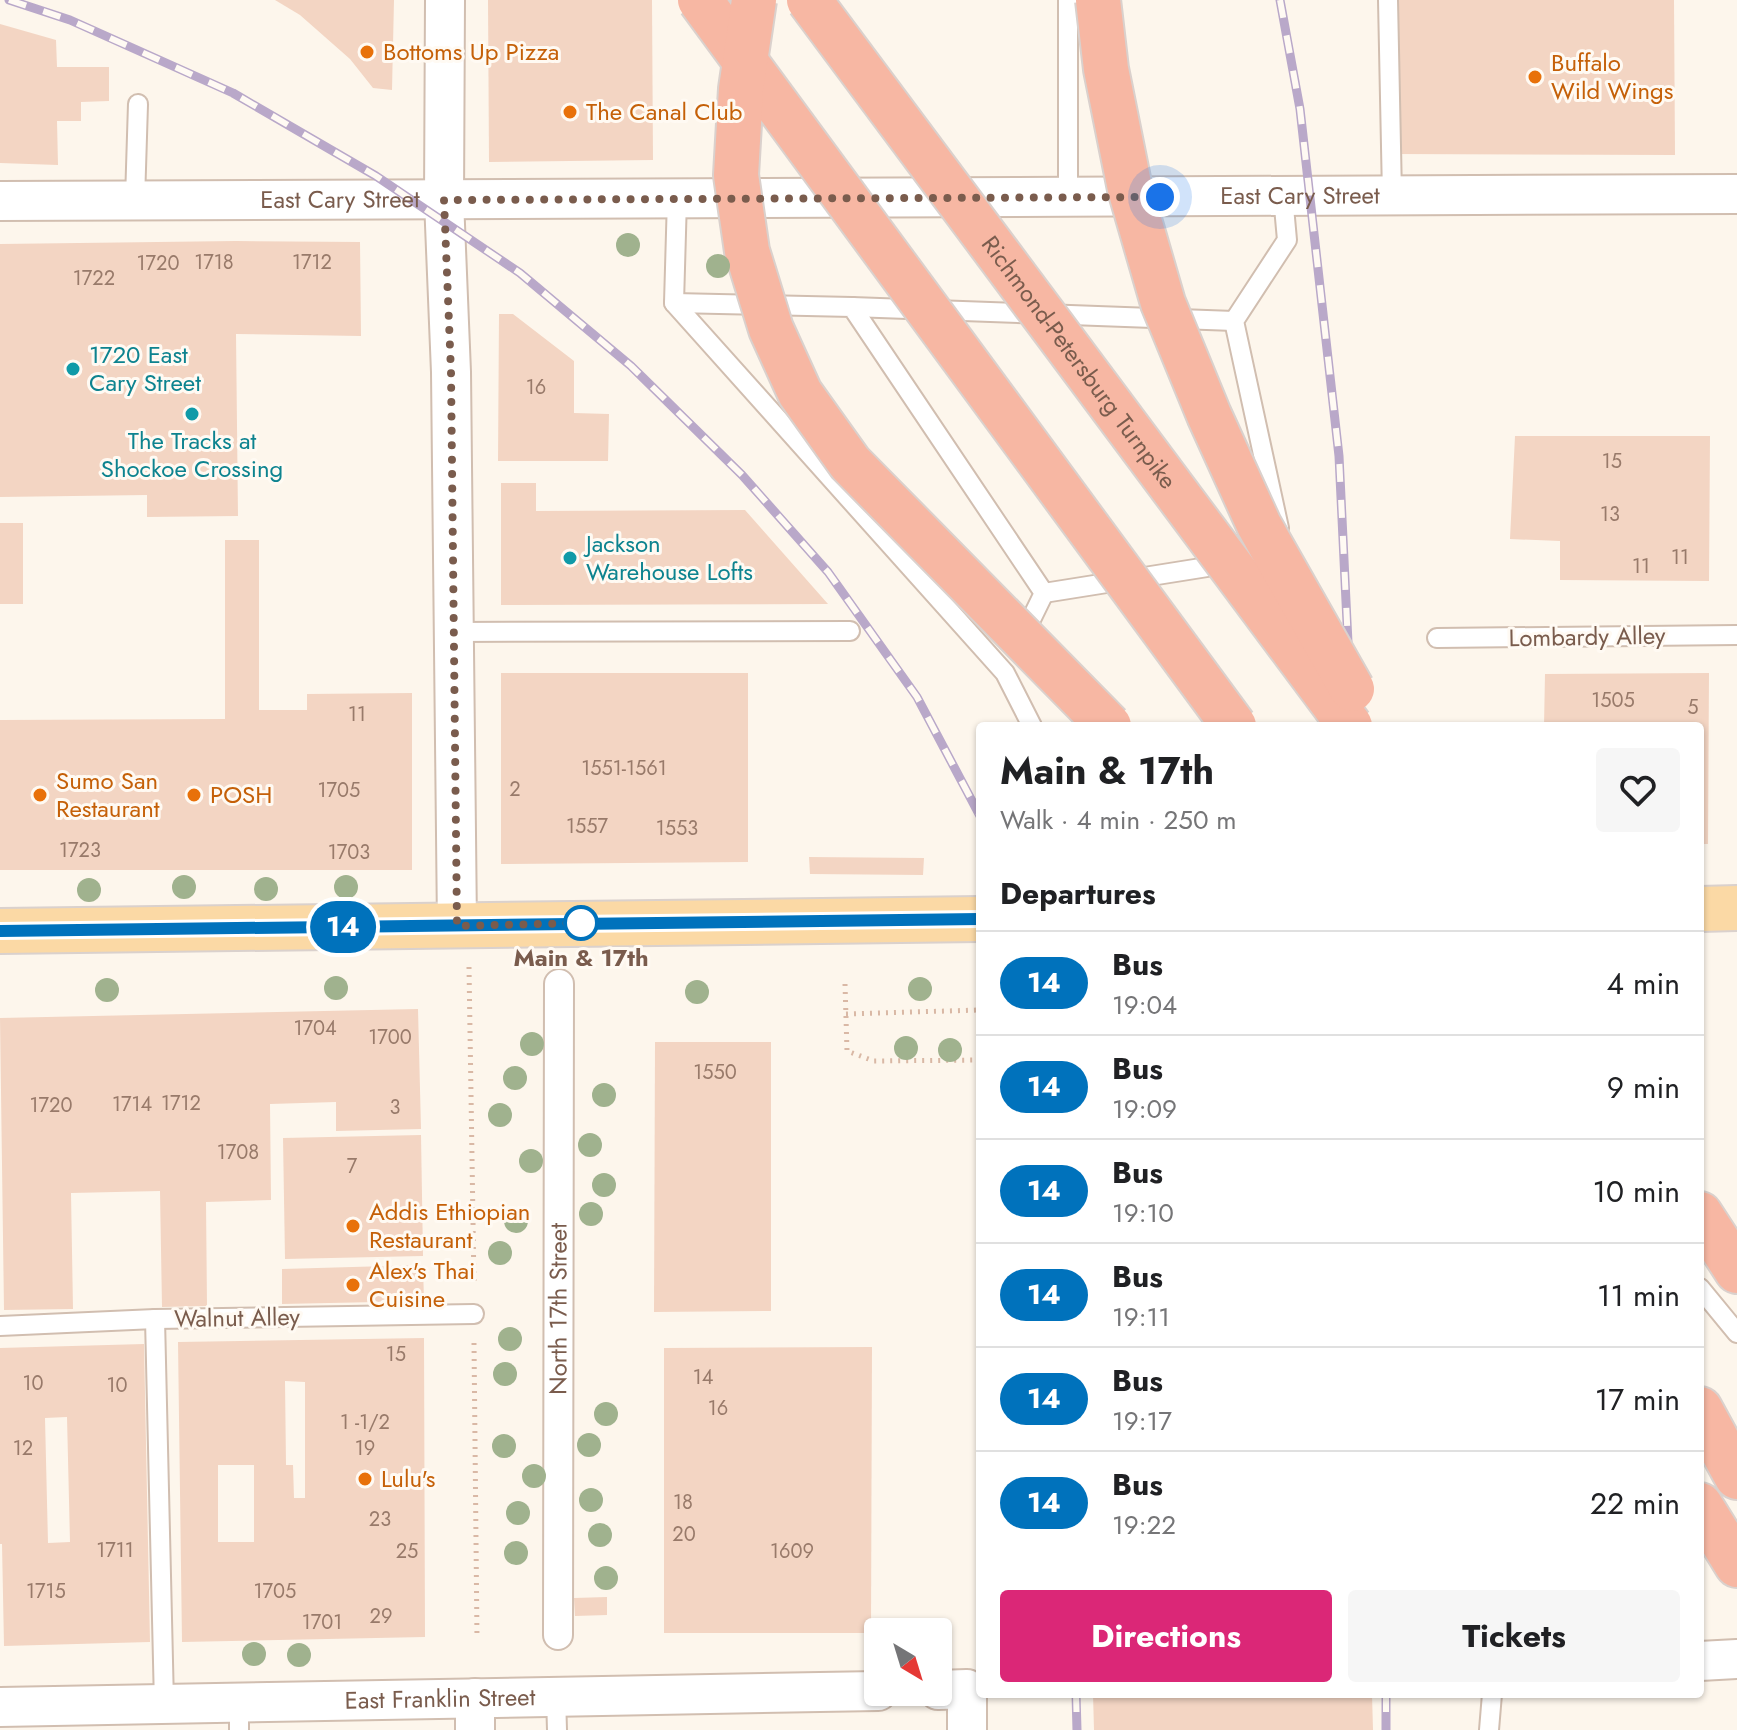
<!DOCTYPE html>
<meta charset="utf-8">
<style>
body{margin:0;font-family:Jost,sans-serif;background:#f6f6f6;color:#202124;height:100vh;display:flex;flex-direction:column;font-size:30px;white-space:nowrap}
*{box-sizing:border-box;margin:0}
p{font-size:26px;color:#757577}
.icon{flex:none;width:44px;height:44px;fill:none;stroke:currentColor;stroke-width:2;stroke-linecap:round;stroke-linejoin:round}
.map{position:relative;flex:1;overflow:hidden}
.side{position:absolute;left:976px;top:722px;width:728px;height:976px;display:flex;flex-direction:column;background:#fff;border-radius:8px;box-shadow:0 2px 6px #0004}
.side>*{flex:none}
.badge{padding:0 16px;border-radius:26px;font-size:28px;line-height:52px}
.needle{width:52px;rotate:142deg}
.fabs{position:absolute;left:864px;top:1618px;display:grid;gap:16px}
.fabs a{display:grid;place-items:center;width:88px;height:88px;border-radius:8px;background:#fff;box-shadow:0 2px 6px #0004;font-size:40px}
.you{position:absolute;width:40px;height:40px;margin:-20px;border:6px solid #fff;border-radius:50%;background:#1a73e8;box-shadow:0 0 0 12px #1a73e833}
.map>.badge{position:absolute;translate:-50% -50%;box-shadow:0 0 0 4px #fff}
h2{padding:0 24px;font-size:30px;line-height:72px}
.round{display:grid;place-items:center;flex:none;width:84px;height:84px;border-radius:8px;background:#f6f6f6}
.summary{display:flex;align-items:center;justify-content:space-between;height:136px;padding:0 24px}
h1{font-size:38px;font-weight:700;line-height:60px}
.primary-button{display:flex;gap:16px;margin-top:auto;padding:16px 24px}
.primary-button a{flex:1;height:92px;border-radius:8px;background:#db2777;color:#fff;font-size:32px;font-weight:700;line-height:92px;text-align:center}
.primary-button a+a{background:#f6f6f6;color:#202124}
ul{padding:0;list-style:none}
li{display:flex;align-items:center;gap:24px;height:104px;padding:0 24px;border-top:2px solid #e0e0e0}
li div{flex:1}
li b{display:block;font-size:30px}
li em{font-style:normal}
li .badge{min-width:88px;font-weight:700;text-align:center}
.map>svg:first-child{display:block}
.building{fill:#f3d5c3;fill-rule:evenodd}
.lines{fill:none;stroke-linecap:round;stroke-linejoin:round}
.service-casing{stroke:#d1beb0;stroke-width:22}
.pedestrian-casing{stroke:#d1beb0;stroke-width:32}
.minor-casing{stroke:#d1beb0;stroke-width:42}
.primary-casing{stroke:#dad1cd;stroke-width:48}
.motorway-casing{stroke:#dad1cd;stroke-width:48}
.path{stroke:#d9b8a5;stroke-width:5;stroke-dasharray:2 6;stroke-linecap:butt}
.service{stroke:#fff;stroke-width:18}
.pedestrian{stroke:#fff;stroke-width:28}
.minor{stroke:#fff;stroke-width:38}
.primary{stroke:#fbd9a5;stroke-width:44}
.motorway{stroke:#f7b7a3;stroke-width:44}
.rail-casing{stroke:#b9a8c9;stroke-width:9}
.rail{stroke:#fffaf3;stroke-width:6;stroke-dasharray:18;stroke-linecap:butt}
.motorway-bridge-casing{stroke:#dad1cd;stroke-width:48;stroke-linecap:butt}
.motorway-bridge{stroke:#f7b7a3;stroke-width:44}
.tree{fill:#a0b28e}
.line-casing{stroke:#fff;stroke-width:18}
.line{stroke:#0072bc;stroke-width:12}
.walk{stroke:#7a5c4d;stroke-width:8;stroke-dasharray:0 14.4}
.food-dot{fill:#e8710a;stroke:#fffaf3;stroke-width:3}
.culture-dot{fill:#0f9aa8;stroke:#fffaf3;stroke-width:3}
.stop-dot{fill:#fff;stroke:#0072bc;stroke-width:4}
.labels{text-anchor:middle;stroke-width:6;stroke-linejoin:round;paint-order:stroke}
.number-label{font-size:20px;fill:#987a6a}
.food-label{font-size:24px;fill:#c56008;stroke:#fffaf3;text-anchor:start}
.street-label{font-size:24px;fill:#7a5c4d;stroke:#fffaf3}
.culture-label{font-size:24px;fill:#0d838f;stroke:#fffaf3;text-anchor:start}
.stop-label{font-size:24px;font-weight:bold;fill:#7a5c4d;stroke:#fffaf3}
</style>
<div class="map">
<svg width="1737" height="1730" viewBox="0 0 1737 1730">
<rect width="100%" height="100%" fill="#fdf6ec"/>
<g class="building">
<polygon points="275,0 394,0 392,90 373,88 350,59 300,15"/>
<polygon points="488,0 652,0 653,160 489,162"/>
<polygon points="1395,0 1674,0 1675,155 1393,154"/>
<polygon points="0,24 56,40 57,67 109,67 109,101 81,102 81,121 57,121 58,165 0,163"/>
<polygon points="236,241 360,242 361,336 236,334 238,516 147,517 147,495 0,497 0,244"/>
<polygon points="499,314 513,314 574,361 574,413 609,414 608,461 498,461"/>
<polygon points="1515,436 1710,436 1709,581 1560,580 1560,541 1510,539"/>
<polygon points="501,483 536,483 536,511 745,510 828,604 501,605"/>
<rect x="0" y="523" width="23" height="81"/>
<polygon points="225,540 259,540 259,710 307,710 307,694 412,693 412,870 0,870 0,720 225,719"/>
<polygon points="501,673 748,673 748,862 501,864"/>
<polygon points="1709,673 1708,844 1700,844 1700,726 1544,726 1545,674"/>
<polygon points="809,857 924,858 923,875 810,874"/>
<polygon points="418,1009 421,1129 336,1131 336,1102 270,1104 271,1200 206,1202 207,1306 162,1307 160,1191 71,1193 73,1309 4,1310 0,1018"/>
<polygon points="655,1042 771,1042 771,1311 654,1312"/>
<polygon points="421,1135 423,1256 285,1259 283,1138"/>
<polygon points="423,1265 424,1301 282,1304 282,1269"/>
<path d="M424 1338 425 1637 182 1642 178 1342ZM285 1381 305 1382V1498H294L293 1465H286ZM218 1465H254V1542H218Z"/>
<path d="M144 1344 150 1642 4 1646 2 1544H0V1348ZM67 1417 70 1542 48 1543 45 1418Z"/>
<polygon points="872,1347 871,1633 664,1633 664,1348"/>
<polygon points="607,1597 607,1615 575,1616 574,1598"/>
<polygon points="1093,1694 1372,1694 1373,1730 1094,1730"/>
</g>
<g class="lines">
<g class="service-casing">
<g id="service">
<polyline points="1388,0 1392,195"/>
<polyline points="1068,197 1068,0"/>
<polyline points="677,198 674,303 1005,673 1032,726"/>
<polyline points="135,200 138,104"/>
<polyline points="674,303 852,307 1044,593 1022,638"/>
<polyline points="852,307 1234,321"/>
<polyline points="1279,528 1234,321 1287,240 1283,196"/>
<polyline points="1044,593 1226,564"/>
<polyline points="454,632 850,631"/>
<polyline points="1437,638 1737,635"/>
<polyline points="1700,1288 1737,1333"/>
<polyline points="155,1319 164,1704"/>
<polyline points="0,1326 155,1319 474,1314"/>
<polyline points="556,1696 557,1730"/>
<polyline points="239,1703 239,1730"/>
<polyline points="1489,1730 1492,1694"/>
</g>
</g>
<g class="pedestrian-casing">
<g id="pedestrian">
<path id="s1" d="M558 1635 559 984"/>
</g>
</g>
<g class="minor-casing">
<g id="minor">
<polyline points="445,0 444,200 451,372 457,926"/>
<path id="s2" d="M0 201 1737 194"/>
<polyline points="1700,1661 1737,1659"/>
<polyline points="938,1690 967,1689 967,1730"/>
<polyline points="475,1698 475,1730"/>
<path id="s3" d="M0 1707 878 1691"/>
</g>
</g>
<g class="primary-casing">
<g id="primary">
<polyline points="1700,909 1737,908"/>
<polyline points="0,931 980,919"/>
</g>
</g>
<g class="motorway-casing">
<g id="motorway">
<polyline points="1700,1214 1737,1271"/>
<polyline points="1700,1409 1737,1477"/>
<polyline points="1700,1505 1737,1565"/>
</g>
</g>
<g class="path">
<polyline points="469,967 474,1285"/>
<polyline points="845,984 847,1051 874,1061 980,1060"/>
<polyline points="846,1014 980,1010"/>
<polyline points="474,1343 477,1638"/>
</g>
<use href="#service" class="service"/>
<use href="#pedestrian" class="pedestrian"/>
<use href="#minor" class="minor"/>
<use href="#primary" class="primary"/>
<use href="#motorway" class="motorway"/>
<g class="rail-casing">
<g id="rail">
<polyline points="9,0 70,20 233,93 376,176 520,273 631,366 742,475 828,572 917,697 980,816"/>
<polyline points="1280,0 1300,109 1339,456 1352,726"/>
<polyline points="1076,1694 1077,1730"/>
<polyline points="1386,1694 1386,1730"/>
</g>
</g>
<use href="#rail" class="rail"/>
<g class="motorway-bridge-casing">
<g id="motorway-bridge">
<polyline points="700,0 1234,726"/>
<polyline points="754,0 741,89 736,175 747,251 771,329 800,393 850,463 1109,726"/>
<path id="s4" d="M809 0 1350 726"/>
<polyline points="1098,0 1106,69 1130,189 1163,303 1209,415 1259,525 1352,689"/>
</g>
</g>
<use href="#motorway-bridge" class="motorway-bridge"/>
</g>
<g class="tree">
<circle cx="628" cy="245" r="12"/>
<circle cx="718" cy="266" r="12"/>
<circle cx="184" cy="887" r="12"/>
<circle cx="346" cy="887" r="12"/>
<circle cx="266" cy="889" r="12"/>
<circle cx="89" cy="890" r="12"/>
<circle cx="336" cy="988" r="12"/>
<circle cx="920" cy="989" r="12"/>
<circle cx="107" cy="990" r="12"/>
<circle cx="697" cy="992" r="12"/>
<circle cx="532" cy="1044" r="12"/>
<circle cx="906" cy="1048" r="12"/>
<circle cx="950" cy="1050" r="12"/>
<circle cx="515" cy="1078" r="12"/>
<circle cx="604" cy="1095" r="12"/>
<circle cx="500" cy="1115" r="12"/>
<circle cx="590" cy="1145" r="12"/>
<circle cx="531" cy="1161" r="12"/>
<circle cx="604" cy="1185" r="12"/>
<circle cx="591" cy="1214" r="12"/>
<circle cx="516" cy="1221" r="12"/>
<circle cx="500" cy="1253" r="12"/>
<circle cx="510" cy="1339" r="12"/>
<circle cx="505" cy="1374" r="12"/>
<circle cx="606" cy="1414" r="12"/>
<circle cx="589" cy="1445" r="12"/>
<circle cx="504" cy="1446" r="12"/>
<circle cx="534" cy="1476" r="12"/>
<circle cx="591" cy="1500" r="12"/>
<circle cx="518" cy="1513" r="12"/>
<circle cx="600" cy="1535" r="12"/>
<circle cx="516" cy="1553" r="12"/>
<circle cx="606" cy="1578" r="12"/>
<circle cx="254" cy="1654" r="12"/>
<circle cx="299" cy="1655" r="12"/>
</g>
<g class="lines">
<g class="line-casing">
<polyline id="line" points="0,931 980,919"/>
</g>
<use href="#line" class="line"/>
<polyline class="walk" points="581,923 457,926 451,372 444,200 1160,197"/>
</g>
<g class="food-dot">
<circle cx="367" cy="52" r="8"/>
<circle cx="1535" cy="77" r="8"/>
<circle cx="570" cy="112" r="8"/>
<circle cx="40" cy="795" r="8"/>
<circle cx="194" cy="795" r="8"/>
<circle cx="353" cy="1226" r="8"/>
<circle cx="353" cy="1285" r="8"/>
<circle cx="365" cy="1479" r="8"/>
</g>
<g class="culture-dot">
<circle cx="73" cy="369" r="8"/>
<circle cx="192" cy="414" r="8"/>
<circle cx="570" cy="558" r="8"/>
</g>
<circle class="stop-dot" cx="581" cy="923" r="16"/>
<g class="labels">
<g class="number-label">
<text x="214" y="269">1718</text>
<text x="312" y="269">1712</text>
<text x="158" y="270">1720</text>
<text x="94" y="285">1722</text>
<text x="536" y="394">16</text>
<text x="1612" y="468">15</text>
<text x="1610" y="521">13</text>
<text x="1680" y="564">11</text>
<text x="1641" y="573">11</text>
<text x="1613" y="707">1505</text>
<text x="1693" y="714">5</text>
<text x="357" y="721">11</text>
<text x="624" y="775">1551-1561</text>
<text x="515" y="796">2</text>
<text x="339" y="797">1705</text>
<text x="587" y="833">1557</text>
<text x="677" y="835">1553</text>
<text x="80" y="857">1723</text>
<text x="349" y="859">1703</text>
<text x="315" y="1035">1704</text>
<text x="390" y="1044">1700</text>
<text x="715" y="1079">1550</text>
<text x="181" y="1110">1712</text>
<text x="132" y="1111">1714</text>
<text x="51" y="1112">1720</text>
<text x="395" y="1114">3</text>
<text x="238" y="1159">1708</text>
<text x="352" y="1173">7</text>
<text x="396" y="1361">15</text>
<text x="703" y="1384">14</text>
<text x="33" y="1390">10</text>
<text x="117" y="1392">10</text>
<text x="718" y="1415">16</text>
<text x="365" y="1429">1 -1/2</text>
<text x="23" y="1455">12</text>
<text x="365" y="1455">19</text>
<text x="683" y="1509">18</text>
<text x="380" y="1526">23</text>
<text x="684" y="1541">20</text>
<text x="115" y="1557">1711</text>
<text x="407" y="1558">25</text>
<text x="792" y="1558">1609</text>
<text x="46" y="1598">1715</text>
<text x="275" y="1598">1705</text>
<text x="381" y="1623">29</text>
<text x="322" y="1629">1701</text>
</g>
<g class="food-label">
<text x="383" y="60">Bottoms Up Pizza</text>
<text x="1551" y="71">Buffalo<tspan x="1551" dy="28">Wild Wings</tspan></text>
<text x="586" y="120">The Canal Club</text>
<text x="56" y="789">Sumo San<tspan x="56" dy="28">Restaurant</tspan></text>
<text x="210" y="803">POSH</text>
<text x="369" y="1220">Addis Ethiopian<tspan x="369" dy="28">Restaurant</tspan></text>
<text x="369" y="1279">Alex's Thai<tspan x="369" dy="28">Cuisine</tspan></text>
<text x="381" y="1487">Lulu's</text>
</g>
<g class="street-label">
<text dy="8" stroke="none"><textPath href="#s2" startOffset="1300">East Cary Street</textPath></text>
<text dy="8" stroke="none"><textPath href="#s2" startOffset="340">East Cary Street</textPath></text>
<text dy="8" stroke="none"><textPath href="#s4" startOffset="452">Richmond-Petersburg Turnpike</textPath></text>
<text transform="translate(1587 637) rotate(-1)" y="8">Lombardy Alley</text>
<text dy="8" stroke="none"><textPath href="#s1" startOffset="326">North 17th Street</textPath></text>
<text transform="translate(237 1318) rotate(-1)" y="8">Walnut Alley</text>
<text dy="8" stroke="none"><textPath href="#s3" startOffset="440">East Franklin Street</textPath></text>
</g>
<g class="culture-label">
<text x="89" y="363">1720 East<tspan x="89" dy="28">Cary Street</tspan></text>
<text x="192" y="449" text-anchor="middle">The Tracks at<tspan x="192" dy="28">Shockoe Crossing</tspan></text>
<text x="586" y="552">Jackson<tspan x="586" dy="28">Warehouse Lofts</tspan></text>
</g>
<g class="stop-label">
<text x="581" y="966">Main &amp; 17th</text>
</g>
</g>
</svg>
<div class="fabs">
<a><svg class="needle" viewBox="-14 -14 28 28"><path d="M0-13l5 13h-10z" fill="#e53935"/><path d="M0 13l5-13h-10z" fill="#757577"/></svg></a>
</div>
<div class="you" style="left:1160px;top:197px"></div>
<b class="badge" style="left:343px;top:927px;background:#0072bc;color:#fff">14</b>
<section class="side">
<div class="summary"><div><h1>Main &amp; 17th</h1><p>Walk · 4 min · 250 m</p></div><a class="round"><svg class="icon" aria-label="heart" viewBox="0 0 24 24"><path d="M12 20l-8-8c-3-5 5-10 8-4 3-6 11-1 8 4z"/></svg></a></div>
<h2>Departures</h2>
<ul>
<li><span class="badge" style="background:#0072bc;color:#fff">14</span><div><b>Bus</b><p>19:04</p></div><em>4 min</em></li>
<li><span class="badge" style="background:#0072bc;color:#fff">14</span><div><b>Bus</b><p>19:09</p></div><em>9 min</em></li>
<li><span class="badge" style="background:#0072bc;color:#fff">14</span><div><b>Bus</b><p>19:10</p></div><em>10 min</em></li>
<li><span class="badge" style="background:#0072bc;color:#fff">14</span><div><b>Bus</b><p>19:11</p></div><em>11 min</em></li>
<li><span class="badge" style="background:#0072bc;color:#fff">14</span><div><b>Bus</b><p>19:17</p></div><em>17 min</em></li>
<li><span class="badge" style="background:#0072bc;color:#fff">14</span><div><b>Bus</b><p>19:22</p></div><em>22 min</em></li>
</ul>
<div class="primary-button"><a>Directions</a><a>Tickets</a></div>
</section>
</div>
